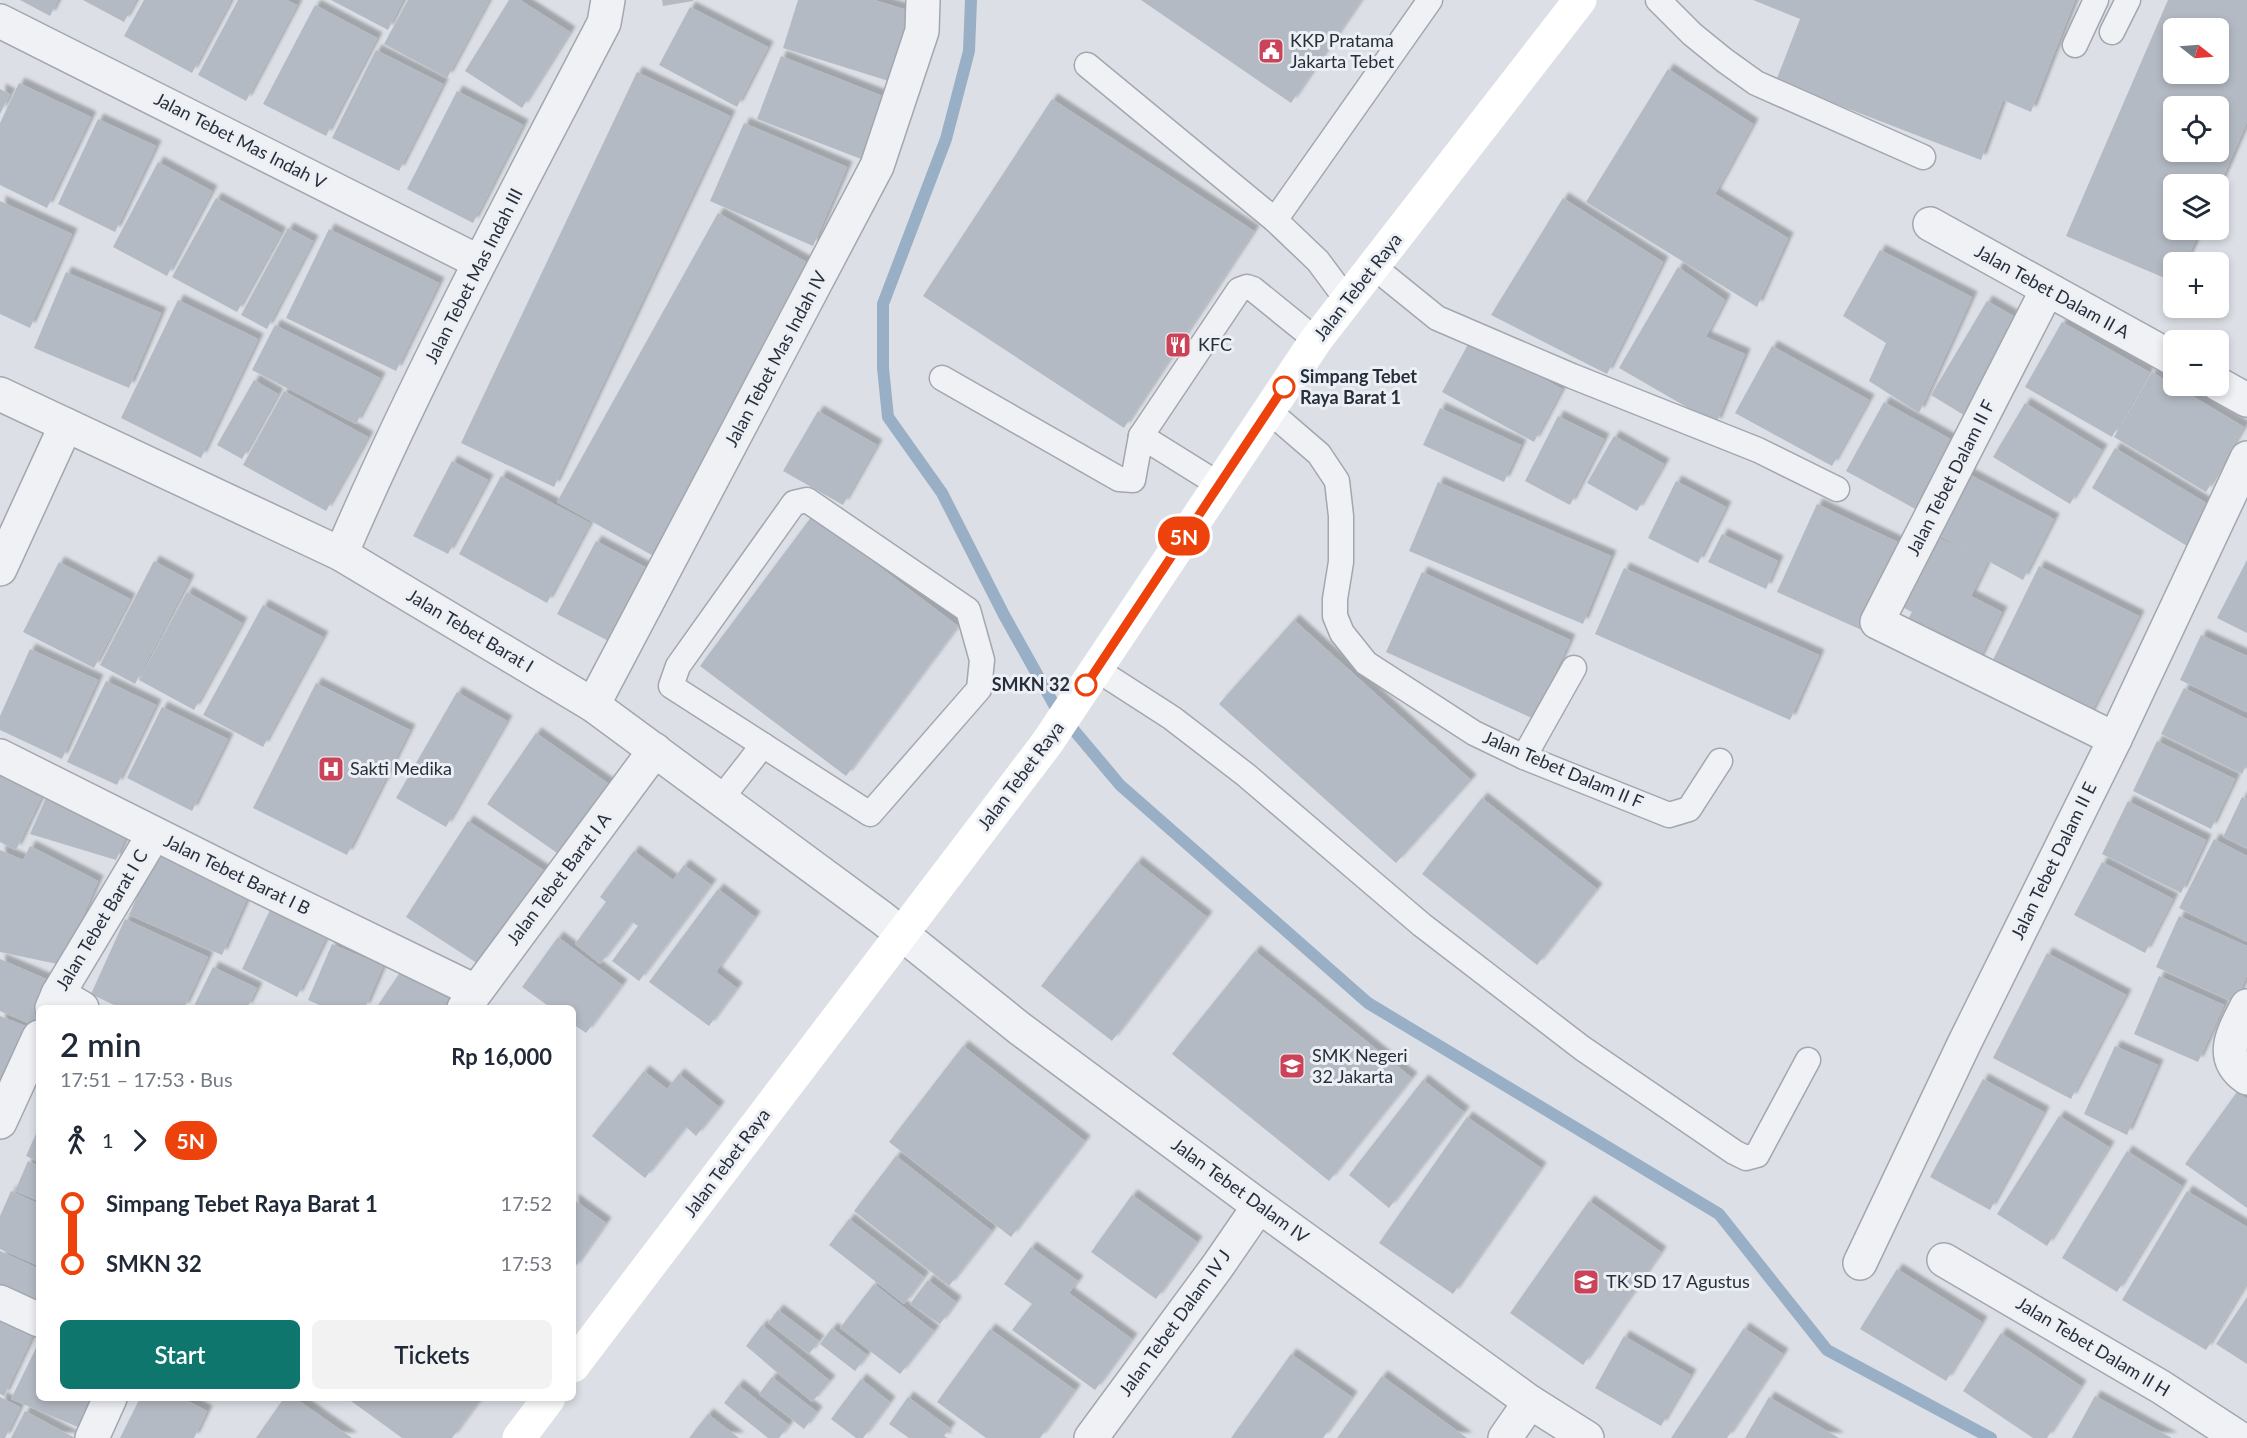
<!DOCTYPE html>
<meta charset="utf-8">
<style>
body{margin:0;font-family:Lato,sans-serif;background:#f2f2f3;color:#1f2937;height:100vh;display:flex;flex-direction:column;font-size:22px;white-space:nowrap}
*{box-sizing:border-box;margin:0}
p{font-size:20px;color:#747a83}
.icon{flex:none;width:33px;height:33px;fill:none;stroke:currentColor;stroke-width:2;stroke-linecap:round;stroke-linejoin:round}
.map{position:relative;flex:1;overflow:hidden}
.sheet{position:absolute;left:36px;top:1005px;width:540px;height:396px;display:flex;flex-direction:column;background:#fff;border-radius:9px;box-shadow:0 3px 9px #0003}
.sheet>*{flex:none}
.badge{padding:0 12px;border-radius:20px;font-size:21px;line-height:39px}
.needle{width:39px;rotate:107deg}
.controls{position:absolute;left:2163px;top:18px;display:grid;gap:12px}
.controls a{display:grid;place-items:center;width:66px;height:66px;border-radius:9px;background:#fff;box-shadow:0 3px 9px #0003;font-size:30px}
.map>.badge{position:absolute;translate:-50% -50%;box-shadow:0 0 0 3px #fff}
.legs{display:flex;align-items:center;gap:9px;height:66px;padding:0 24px;font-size:20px}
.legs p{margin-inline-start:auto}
.head{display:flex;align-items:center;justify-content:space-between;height:102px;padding:0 24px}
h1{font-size:33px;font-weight:600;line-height:45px}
.primary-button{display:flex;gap:12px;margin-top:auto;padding:12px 24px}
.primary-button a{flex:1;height:69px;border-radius:9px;background:#0f766e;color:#fff;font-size:24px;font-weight:600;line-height:69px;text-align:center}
.primary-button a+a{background:#f2f2f3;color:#1f2937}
ul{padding:0 24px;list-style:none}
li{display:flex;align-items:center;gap:21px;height:60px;font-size:22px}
li i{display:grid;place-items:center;width:9px;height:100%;margin:0 8px;background:currentColor}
li i::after{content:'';width:15px;height:15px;margin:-8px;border:4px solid;border-radius:50%;background:#fff}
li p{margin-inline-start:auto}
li:first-child i{background:linear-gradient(#0000 50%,currentColor 0)}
li:last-child i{background:linear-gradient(currentColor 50%,#0000 0)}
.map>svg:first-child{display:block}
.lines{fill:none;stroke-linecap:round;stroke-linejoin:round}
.stream{stroke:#98afc6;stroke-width:12}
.building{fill:#b4bac3;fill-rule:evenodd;filter:url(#shadow)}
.service-casing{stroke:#a2a7b0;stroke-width:27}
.minor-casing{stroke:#a2a7b0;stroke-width:36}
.tertiary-casing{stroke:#a2a7b0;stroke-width:36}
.service{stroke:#eff1f5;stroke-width:24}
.minor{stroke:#eff1f5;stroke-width:33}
.tertiary{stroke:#eff1f5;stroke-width:33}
.secondary{stroke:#fff;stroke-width:33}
.line-1-casing{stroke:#fff;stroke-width:14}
.line-1{stroke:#ee420d;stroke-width:9}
.stop-1-dot{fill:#fff;stroke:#ee420d;stroke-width:3}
.labels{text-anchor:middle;stroke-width:6;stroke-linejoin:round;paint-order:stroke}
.poi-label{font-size:18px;fill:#272f3c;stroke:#eceff4;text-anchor:start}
.street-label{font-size:18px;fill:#272f3c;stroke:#eceff4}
.stop-label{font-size:18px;font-weight:bold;fill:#272f3c;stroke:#eceff4;text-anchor:start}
</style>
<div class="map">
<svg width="2247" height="1438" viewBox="0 0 2247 1438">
<defs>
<filter id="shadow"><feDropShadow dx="5.5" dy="-5.5" stdDeviation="1.5" flood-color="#0004"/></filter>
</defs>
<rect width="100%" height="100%" fill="#dce0e6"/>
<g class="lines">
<polyline class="stream" points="971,0 969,51 946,139 883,304 883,368 888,417 942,493 1004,615 1057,710 1120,785 1368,1003 1719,1214 1827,1350 1991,1438"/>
</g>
<g class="building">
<polygon points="20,0 58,0 50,16"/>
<polygon points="83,0 136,0 124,22"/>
<polygon points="144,0 231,0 192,73 124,36"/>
<polygon points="238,0 287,0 297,5 246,101 198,75"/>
<polygon points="331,0 403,0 388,30"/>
<polygon points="408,0 489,0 447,78 384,44"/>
<polygon points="509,0 520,0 570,32 522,108 465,71"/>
<polygon points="662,0 693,0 693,1 663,6"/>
<polygon points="798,0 874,0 917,13 895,83 783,48"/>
<polygon points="1141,0 1361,0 1291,103"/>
<polygon points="1753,0 2075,0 2031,112 2003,100 1981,160 1776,81 1800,19"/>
<path d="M2168 0H2247V122L2220 184H2174V230H2200L2186 262H2174V282L2066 236ZM2174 28H2218V74H2174ZM2174 106H2218V152H2174Z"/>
<polygon points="315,5 377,38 326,136 263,104"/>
<polygon points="690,7 768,47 737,107 659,65"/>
<polygon points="376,50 443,84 399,171 332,138"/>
<polygon points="781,56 885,97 861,159 757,119"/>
<polygon points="1668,69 1753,124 1715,194 1788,238 1757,307 1586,202"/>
<polygon points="637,72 730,116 554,487 461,443"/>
<polygon points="19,83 91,117 47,208 0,185 0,123"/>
<polygon points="0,89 10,94 0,114"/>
<polygon points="457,91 523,125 473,223 407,189"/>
<polygon points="1052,99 1254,231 1124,428 923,296"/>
<polygon points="98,119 156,146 115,232 58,204"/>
<polygon points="744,123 847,167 813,246 710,201"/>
<polygon points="158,162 212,191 167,276 113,247"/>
<polygon points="216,198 281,233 237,312 172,277"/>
<polygon points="1563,198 1663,262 1607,374 1491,315"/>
<polygon points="0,201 72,234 30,328 0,314"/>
<polygon points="718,213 817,268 657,558 557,502"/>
<polygon points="288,228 313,241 267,329 241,315"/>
<polygon points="329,229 439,283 396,371 286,318"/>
<polygon points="1880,250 1972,297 1919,413 1869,381 1886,343 1843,316"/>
<polygon points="1678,267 1725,300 1706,337 1745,354 1716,424 1619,368"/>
<polygon points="66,272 161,313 129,388 34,348"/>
<polygon points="178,300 258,339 201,458 121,418"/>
<polygon points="1987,301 2024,322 1967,417 1931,395"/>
<polygon points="2062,322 2149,372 2112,437 2025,387"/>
<polygon points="275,325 380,378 356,424 252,370"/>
<polygon points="1471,339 1562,389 1534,442 1442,392"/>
<polygon points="1772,346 1869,400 1832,466 1735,413"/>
<polygon points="2152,372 2244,427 2206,492 2114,437"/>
<polygon points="254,380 278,394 242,459 217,445"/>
<polygon points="284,391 368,437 326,511 243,465"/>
<polygon points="1884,402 1957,443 1919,511 1846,471"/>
<polygon points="2025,403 2102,450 2070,504 1993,457"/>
<polygon points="1440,408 1521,445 1504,482 1423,445"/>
<polygon points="818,411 877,445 843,505 783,471"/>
<polygon points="1558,416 1604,439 1570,505 1525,481"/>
<polygon points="1614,436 1664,464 1637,511 1587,483"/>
<polygon points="2115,448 2216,509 2192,549 2092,488"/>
<polygon points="452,461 488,480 448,554 413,536"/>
<polygon points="1961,470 2054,519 2023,580 1988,561 1971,596 2002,612 1975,668 1907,621 1912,612 1896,604 1930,534 1980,557 1929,531"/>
<polygon points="501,476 590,523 547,603 459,554"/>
<polygon points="1676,481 1726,507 1698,563 1648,538"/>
<polygon points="1438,482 1611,556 1583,624 1409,551"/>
<polygon points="1817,504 1906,546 1866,632 1777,592"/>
<polygon points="812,516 958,626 846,776 700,666"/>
<polygon points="1722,534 1778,561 1766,589 1708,562"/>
<polygon points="596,541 658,574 620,647 557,614"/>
<polygon points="2247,560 2247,633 2217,618"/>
<polygon points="154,561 189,580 135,684 100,665"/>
<polygon points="59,562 130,599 94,668 23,632"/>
<polygon points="2039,566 2139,616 2089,717 1989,668"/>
<polygon points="1624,568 1819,655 1790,720 1595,634"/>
<polygon points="1422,572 1570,640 1534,719 1386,652"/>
<polygon points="187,592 242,623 194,710 139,680"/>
<polygon points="263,605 323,637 263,747 203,715"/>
<polygon points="1294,620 1471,780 1396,863 1219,704"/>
<polygon points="2201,635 2247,656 2247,712 2180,680"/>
<polygon points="30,649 98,680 62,759 0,730 0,716"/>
<polygon points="106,681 156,705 117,785 67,762"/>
<polygon points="316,683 410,730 347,855 253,808"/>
<polygon points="2184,688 2247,719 2247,764 2242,774 2161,734"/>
<polygon points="457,692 507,721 446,827 396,798"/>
<polygon points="162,707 228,739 192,811 127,778"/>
<polygon points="536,733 619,791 570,862 487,804"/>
<polygon points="2157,741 2235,779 2211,829 2133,791"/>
<polygon points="0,763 47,785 16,850 0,842"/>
<polygon points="49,791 128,832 116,860 30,834"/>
<polygon points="2242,797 2247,799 2247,848 2223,837"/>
<polygon points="1482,798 1597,889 1537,965 1422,874"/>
<polygon points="2128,801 2206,840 2181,893 2102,854"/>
<polygon points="468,821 551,875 489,971 406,917"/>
<polygon points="2214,839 2247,856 2247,942 2179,908"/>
<polygon points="30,846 98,881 62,965 0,952 0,850 23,860"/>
<polygon points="634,851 673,880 684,865 711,885 639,981 612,961 638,926 632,922 600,964 575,944 606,902 600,897"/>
<polygon points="156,853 249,894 222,955 129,915"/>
<polygon points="1137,862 1207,917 1112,1041 1041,986"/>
<polygon points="2102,862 2173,899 2145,953 2074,915"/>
<polygon points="718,889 755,917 716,972 737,988 709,1026 649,982"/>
<polygon points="271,908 327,936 297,997 242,969"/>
<polygon points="2179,916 2247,946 2247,975 2235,1003 2156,967"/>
<polygon points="125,919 208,957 184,1008 120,1008 91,994"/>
<polygon points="558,937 622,985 586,1033 573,1024 573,1008 551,1008 522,987"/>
<polygon points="332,944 383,966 365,1008 326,1008 308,1000"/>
<polygon points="1255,951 1412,1078 1329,1181 1172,1054"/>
<polygon points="2047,953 2126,995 2071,1099 1993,1058"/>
<polygon points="0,959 53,982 35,1026 0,1011"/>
<polygon points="213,967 257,988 247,1008 193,1008"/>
<polygon points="403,968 459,1006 457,1008 376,1008"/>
<polygon points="2159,976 2224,1005 2198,1062 2134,1034"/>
<polygon points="0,1016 33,1029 11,1085 0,1080"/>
<polygon points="963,1046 1085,1141 1011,1237 889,1142"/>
<polygon points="2115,1046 2158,1065 2127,1135 2084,1114"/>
<polygon points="644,1071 667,1089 679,1074 719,1107 696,1136 686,1127 645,1178 592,1136"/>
<polygon points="1983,1079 2044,1112 1990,1210 1930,1177"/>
<polygon points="1423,1080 1464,1112 1389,1208 1349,1175"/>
<polygon points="2237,1092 2247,1099 2247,1208 2185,1164"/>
<polygon points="2059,1116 2109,1147 2047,1246 1997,1214"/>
<polygon points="1467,1117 1541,1168 1453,1294 1379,1243"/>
<polygon points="39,1127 39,1162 26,1156"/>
<polygon points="2127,1151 2182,1186 2117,1292 2062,1258"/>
<polygon points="896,1156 992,1231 949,1286 854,1211"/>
<polygon points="28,1161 39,1166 39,1201 15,1191"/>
<polygon points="11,1191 39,1204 39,1266 0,1249 0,1216"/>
<polygon points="2187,1191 2247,1227 2247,1282 2206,1350 2122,1300"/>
<polygon points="1132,1195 1197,1242 1156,1299 1091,1252"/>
<polygon points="573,1199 606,1223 573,1270"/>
<polygon points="1589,1201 1661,1252 1583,1365 1510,1313"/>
<polygon points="849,1219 924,1277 904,1304 829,1245"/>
<polygon points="1031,1247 1078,1281 1069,1293 1132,1339 1095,1390 1012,1330 1032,1304 1004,1284"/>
<polygon points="0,1251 39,1269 39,1311 0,1293"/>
<polygon points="1897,1269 1982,1322 1946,1381 1860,1329"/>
<polygon points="928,1280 956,1302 940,1324 910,1304"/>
<polygon points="874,1284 934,1331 900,1374 840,1328"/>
<polygon points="2247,1297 2247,1364 2216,1344"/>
<polygon points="778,1310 819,1341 809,1354 768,1323"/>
<polygon points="0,1318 34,1333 4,1396 0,1394"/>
<polygon points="762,1325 830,1381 812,1402 746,1346"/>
<polygon points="832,1328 867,1355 855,1371 820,1344"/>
<polygon points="1744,1328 1783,1354 1727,1438 1671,1438"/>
<polygon points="990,1329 1075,1390 1040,1438 986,1438 937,1402"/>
<polygon points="2001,1333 2081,1386 2047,1438 2033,1438 1963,1391"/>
<polygon points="1624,1336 1691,1375 1661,1426 1595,1388"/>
<polygon points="39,1342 39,1398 98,1398 85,1430 11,1399"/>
<polygon points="1291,1354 1352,1397 1323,1438 1231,1438"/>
<polygon points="1382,1376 1467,1438 1337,1438"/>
<polygon points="772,1377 817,1412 804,1429 759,1394"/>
<polygon points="861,1379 890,1402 863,1438 856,1438 831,1419"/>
<polygon points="738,1385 789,1425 779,1438 768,1438 724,1403"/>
<polygon points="2095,1396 2172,1438 2072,1438"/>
<polygon points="0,1397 20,1407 5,1438 0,1438"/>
<polygon points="908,1397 950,1428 944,1436 948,1438 909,1438 889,1424"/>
<polygon points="1769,1397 1839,1438 1745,1438"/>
<polygon points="140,1398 182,1398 207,1411 194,1438 120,1438"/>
<polygon points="284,1398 295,1398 352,1438 256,1438"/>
<polygon points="347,1398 481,1398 452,1438 402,1438"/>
<polygon points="25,1411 75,1438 11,1438"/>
<polygon points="708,1414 739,1438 689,1438"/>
</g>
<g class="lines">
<g class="service-casing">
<g id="service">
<polyline points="1658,0 1692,34 1724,60 1756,83 1923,157"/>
<polyline points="2112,32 2128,0"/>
<polyline points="2075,45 2096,0"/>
<polyline points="1087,65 1275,220 1318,261 1347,300"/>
<polyline points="1275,220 1430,0"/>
<polyline points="1374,267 1437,318 1572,376 1758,450 1837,489"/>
<polyline points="942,378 1119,479 1133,480 1141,436 1239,290 1247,287 1253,289 1316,340"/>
<polyline points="1268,410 1319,454 1337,481 1341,516 1341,562 1335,599 1335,616 1342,633 1366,663 1474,733 1524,757 1669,815 1689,809 1720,761"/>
<polyline points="1141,436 1218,484"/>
<polygon points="807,500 968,610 982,660 979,689 870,814 671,686 678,666 794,503"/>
<polyline points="1096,669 1172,718 1246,775 1422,925 1582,1048 1734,1152 1746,1158 1757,1155 1808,1060"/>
<polyline points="1524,757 1574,668"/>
<polyline points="720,800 763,745"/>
</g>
</g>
<g class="minor-casing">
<g id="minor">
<polyline points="0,21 479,262"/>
<polyline points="1930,224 2174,359"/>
<polyline points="2047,290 1877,622 2115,739"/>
<polyline points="2218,384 2247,400"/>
<path d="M341 554C419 373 513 198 604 23L608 0"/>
<polyline points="0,569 66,425"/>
<polyline points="593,705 877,166 922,31 923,0"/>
<polyline points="0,756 255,884 475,991"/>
<polyline points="58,994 82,1008"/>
<path d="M2247 1006C2234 1032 2217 1057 2247 1078"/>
<polyline points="52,1008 58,994 154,834"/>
<polyline points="464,1008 655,750"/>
<polyline points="0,1122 39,1037"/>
<polyline points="1944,1260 2161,1387 2239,1438"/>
<polyline points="1860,1263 1964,1044 2115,739 2247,458"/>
<polyline points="0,1302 39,1320"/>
<polyline points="92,1438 110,1398"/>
<polyline points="1091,1438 1217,1267 1259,1206"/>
<polyline points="1505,1438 1530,1402"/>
</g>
</g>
<g class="tertiary-casing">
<polyline id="tertiary" points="0,394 341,554 593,705 882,918 1019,1028 1259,1206 1530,1402 1587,1438"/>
</g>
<use href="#service" class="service"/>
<use href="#minor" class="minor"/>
<use href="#tertiary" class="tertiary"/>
<g class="secondary">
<polyline points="573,1366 1047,743 1316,340 1580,0"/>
<polyline points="519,1438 549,1398"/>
</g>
</g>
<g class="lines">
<g class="line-1-casing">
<polyline id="line-1" points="1086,685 1284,387"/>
</g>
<use href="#line-1" class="line-1"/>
</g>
<defs>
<g id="civic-square" transform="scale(1.35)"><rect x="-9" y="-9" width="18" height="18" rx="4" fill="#ca4359" stroke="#eceff4"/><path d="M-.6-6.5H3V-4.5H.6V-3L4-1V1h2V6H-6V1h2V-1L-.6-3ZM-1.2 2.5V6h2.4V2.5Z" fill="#fff"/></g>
<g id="restaurant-square" transform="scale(1.35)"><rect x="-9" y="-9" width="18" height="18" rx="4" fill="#ca4359" stroke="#eceff4"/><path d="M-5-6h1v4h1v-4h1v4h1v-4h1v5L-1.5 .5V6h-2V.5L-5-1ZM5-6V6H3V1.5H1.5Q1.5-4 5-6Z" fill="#fff"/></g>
<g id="hospital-square" transform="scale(1.35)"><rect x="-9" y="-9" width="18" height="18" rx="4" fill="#ca4359" stroke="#eceff4"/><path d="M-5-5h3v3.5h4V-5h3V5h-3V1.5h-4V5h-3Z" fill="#fff"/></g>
<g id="school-square" transform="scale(1.35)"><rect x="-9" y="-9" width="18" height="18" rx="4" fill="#ca4359" stroke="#eceff4"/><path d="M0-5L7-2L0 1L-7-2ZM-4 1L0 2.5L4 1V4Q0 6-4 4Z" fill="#fff"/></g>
</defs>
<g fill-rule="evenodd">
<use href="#civic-square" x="1271" y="51"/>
<use href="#restaurant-square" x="1178" y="345"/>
<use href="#hospital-square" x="331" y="769"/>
<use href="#school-square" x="1292" y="1066"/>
<use href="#school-square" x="1586" y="1282"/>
</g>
<g class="stop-1-dot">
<circle cx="1284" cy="387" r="10"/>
<circle cx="1086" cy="685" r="10"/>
</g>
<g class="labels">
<g class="poi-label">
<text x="1290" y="47">KKP Pratama<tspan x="1290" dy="21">Jakarta Tebet</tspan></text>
<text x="1198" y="351">KFC</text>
<text x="350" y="775">Sakti Medika</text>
<text x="1312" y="1062">SMK Negeri<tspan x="1312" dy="21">32 Jakarta</tspan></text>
<text x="1606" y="1288">TK SD 17 Agustus</text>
</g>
<g class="street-label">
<text transform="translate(240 141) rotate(27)" y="6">Jalan Tebet Mas Indah V</text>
<text transform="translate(474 276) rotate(-63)" y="6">Jalan Tebet Mas Indah III</text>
<text transform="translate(1358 287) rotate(-52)" y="6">Jalan Tebet Raya</text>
<text transform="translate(2052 292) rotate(29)" y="6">Jalan Tebet Dalam II A</text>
<text transform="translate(776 359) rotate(-62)" y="6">Jalan Tebet Mas Indah IV</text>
<text transform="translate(1951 478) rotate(-63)" y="6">Jalan Tebet Dalam II F</text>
<text transform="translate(470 631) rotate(31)" y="6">Jalan Tebet Barat I</text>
<text transform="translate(1563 770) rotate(23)" y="6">Jalan Tebet Dalam II F</text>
<text transform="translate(1021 776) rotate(-53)" y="6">Jalan Tebet Raya</text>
<text transform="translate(2054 861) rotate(-64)" y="6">Jalan Tebet Dalam II E</text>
<text transform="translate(237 875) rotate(26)" y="6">Jalan Tebet Barat I B</text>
<text transform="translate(559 879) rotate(-53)" y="6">Jalan Tebet Barat I A</text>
<text transform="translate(102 920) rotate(-59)" y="6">Jalan Tebet Barat I C</text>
<text transform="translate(727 1163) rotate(-53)" y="6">Jalan Tebet Raya</text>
<text transform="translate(1240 1191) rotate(36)" y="6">Jalan Tebet Dalam IV</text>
<text transform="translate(1175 1323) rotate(-54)" y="6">Jalan Tebet Dalam IV J</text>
<text transform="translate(2093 1347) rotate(31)" y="6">Jalan Tebet Dalam II H</text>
</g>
<g class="stop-label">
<text x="1300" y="383">Simpang Tebet<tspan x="1300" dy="21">Raya Barat 1</tspan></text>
<text x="1070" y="691" text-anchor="end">SMKN 32</text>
</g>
</g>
</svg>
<div class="controls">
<a><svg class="needle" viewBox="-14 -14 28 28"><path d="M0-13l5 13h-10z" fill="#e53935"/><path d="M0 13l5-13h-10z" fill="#747a83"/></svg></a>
<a><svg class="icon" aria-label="locate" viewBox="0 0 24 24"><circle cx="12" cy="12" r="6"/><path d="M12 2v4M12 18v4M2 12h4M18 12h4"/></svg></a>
<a><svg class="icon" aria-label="layers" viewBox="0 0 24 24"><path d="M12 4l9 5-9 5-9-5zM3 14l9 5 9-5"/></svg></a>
<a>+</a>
<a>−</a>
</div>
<b class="badge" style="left:1184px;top:536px;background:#ee420d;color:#fff">5N</b>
<section class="sheet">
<div class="head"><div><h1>2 min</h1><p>17:51 – 17:53 · Bus</p></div><b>Rp 16,000</b></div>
<div class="legs"><svg class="icon" aria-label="walk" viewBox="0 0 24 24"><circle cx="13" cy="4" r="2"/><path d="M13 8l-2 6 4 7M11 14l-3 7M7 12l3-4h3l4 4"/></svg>1<svg class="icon" aria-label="forward" viewBox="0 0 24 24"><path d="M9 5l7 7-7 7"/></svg><b class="badge" style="background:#ee420d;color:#fff">5N</b></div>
<ul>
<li><i style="color:#ee420d"></i><b>Simpang Tebet Raya Barat 1</b><p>17:52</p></li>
<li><i style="color:#ee420d"></i><b>SMKN 32</b><p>17:53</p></li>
</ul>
<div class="primary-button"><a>Start</a><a>Tickets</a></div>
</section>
</div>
